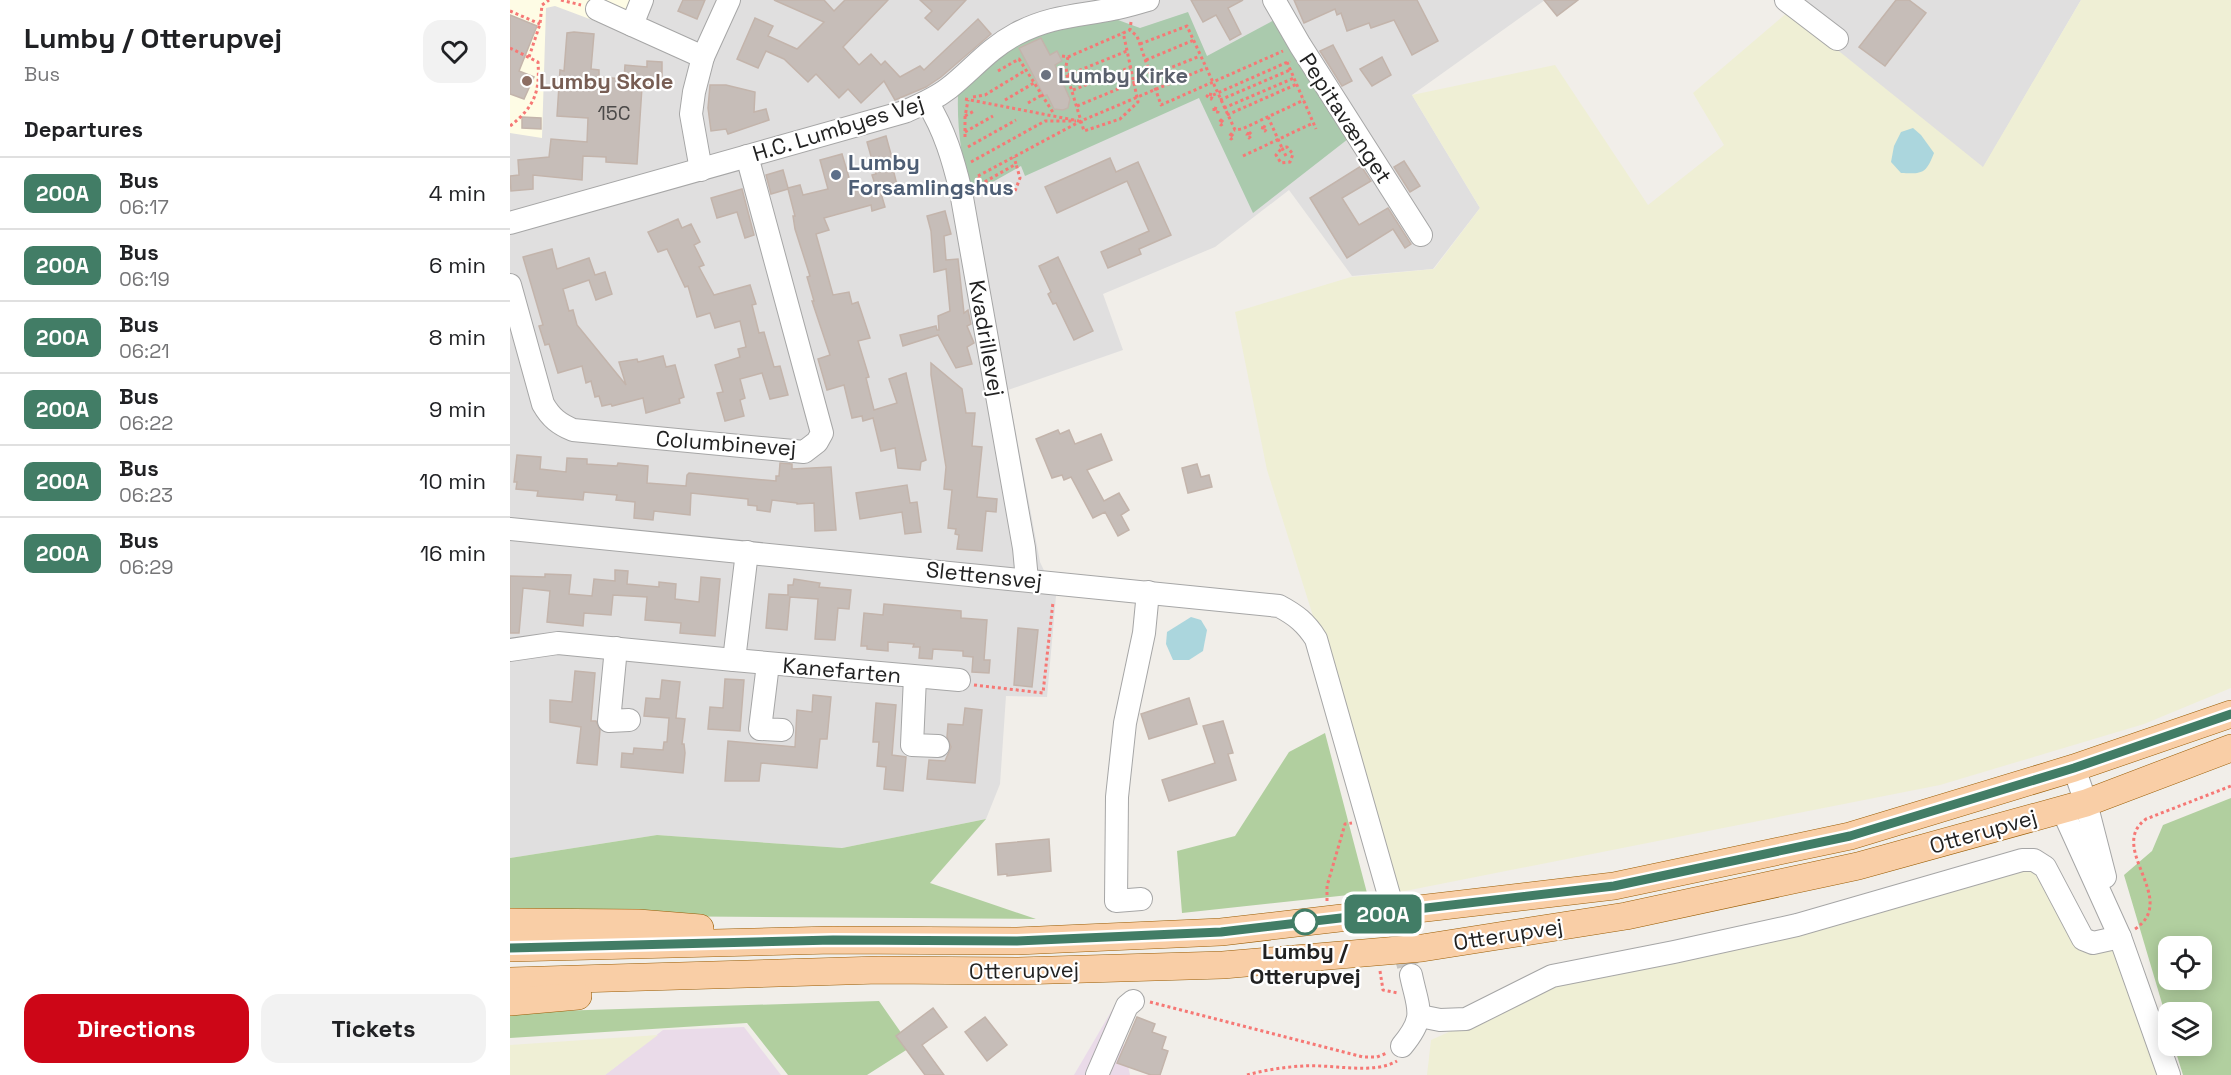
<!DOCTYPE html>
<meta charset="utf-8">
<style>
body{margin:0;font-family:"Space Grotesk",sans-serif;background:#f2f2f2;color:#202124;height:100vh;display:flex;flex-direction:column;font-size:22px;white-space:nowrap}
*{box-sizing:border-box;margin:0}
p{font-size:20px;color:#757577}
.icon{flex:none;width:33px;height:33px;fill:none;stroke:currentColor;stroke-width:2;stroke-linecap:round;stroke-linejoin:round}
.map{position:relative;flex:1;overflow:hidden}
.panel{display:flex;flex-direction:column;background:#fff;width:510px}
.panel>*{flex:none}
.badge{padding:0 12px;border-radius:9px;font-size:21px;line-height:39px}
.fabs{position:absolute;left:1648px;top:936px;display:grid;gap:12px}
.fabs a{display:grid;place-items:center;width:54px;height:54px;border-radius:12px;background:#fff;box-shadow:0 3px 15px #0003;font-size:30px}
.map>.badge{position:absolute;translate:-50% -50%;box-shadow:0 0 0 3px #fff}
h2{padding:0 24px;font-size:22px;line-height:54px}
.round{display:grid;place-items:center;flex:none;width:63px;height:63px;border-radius:18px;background:#f2f2f2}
.head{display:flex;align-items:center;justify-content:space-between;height:102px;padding:0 24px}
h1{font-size:28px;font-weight:700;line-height:45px}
.action{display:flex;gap:12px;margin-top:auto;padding:12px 24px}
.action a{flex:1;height:69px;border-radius:18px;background:#cd0617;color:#fff;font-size:24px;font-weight:700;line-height:69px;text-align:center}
.action a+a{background:#f2f2f2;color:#202124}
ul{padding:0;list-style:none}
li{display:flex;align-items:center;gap:18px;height:72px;padding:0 24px;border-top:2px solid #e0e0e0}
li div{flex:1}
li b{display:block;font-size:22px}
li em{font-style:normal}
li .badge{min-width:66px;font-weight:700;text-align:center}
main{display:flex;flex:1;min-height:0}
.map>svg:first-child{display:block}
.residential{fill:#e0dfdf}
.industrial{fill:#eadbe9}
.education{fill:#fefce5}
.farmland{fill:#efefd5}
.forest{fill:#b1cf9f;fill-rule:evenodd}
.cemetery{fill:#aacaad}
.water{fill:#abd6dd}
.building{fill:#c6bdb8;stroke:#c3b4ab;stroke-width:1.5}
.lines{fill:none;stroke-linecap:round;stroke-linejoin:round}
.minor-tunnel{stroke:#c8c5c1;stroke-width:22;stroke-dasharray:22 11;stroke-linecap:butt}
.minor-casing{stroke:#a6a6a6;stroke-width:24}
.major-casing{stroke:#9a5d05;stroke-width:28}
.path{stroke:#f67875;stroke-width:3;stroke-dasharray:3 3;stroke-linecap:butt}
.minor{stroke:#fff;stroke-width:22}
.major{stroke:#f9cea6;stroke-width:27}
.line-casing{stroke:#fff;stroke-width:14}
.line{stroke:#427d66;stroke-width:9}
.worship-dot{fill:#6b7280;stroke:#fff;stroke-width:2}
.education-dot{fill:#8d6e63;stroke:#fff;stroke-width:2}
.service-dot{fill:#5c6f8a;stroke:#fff;stroke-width:2}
.stop-dot{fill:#fff;stroke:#427d66;stroke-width:3}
.labels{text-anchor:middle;stroke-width:4.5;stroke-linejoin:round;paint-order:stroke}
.number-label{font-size:20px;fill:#4b4948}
.worship-label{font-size:22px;font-weight:bold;fill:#5b616d;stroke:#fff;text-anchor:start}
.education-label{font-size:22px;font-weight:bold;fill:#785e54;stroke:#fff;text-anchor:start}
.street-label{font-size:22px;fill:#222;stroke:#fff}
.service-label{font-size:22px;font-weight:bold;fill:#4e5e75;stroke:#fff;text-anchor:start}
.stop-label{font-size:22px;font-weight:bold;fill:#222;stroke:#fff}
</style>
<main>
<section class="panel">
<div class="head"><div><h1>Lumby / Otterupvej</h1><p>Bus</p></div><a class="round"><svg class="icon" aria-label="heart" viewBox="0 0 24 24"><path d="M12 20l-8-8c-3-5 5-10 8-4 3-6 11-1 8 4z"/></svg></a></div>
<h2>Departures</h2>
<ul>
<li><span class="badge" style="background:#427d66;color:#fff">200A</span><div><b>Bus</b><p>06:17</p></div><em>4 min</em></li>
<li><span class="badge" style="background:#427d66;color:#fff">200A</span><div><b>Bus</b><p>06:19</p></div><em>6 min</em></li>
<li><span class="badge" style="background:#427d66;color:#fff">200A</span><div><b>Bus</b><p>06:21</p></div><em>8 min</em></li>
<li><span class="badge" style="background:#427d66;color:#fff">200A</span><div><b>Bus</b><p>06:22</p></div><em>9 min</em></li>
<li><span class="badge" style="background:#427d66;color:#fff">200A</span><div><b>Bus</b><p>06:23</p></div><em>10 min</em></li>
<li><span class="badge" style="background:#427d66;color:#fff">200A</span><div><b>Bus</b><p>06:29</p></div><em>16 min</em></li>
</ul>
<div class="action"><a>Directions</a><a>Tickets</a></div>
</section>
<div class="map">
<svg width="1721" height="1075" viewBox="0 0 1721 1075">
<rect width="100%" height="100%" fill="#f1eee9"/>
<g class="residential">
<polygon points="0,0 1035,0 902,95 970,208 923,269 842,276 779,190 705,247 593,294 613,350 498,390 530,562 546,596 537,697 496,696 490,784 476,819 332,848 147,835 0,858"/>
<polygon points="1263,0 1571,0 1473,168"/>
</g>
<g class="industrial">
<polygon points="605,1005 620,1075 564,1075"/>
<polygon points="234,1027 271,1075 95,1075 153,1030"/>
</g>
<polygon class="education" points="0,0 122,0 109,30 45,6 36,8 32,138 0,133"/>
<g class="farmland">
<polygon points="1571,0 1721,0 1721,688 1634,724 1430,785 890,892 757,470 725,312 841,277 924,269 970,208 902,95 1045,65 1138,205 1214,145 1183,93 1279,11 1473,167"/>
<polygon points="1521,867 1568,947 1604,947 1651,1075 917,1075 921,1040 1044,985"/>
<polygon points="148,1035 95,1075 0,1075 0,1045"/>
</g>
<g class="forest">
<polygon points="815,733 857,893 672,913 667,851 725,836 779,752"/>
<path d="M1721 798V1075H1673L1664 1046H1692V1012H1659V1027L1614 875 1642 851 1653 825ZM1692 946V980H1659V946Z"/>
<polygon points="476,819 420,883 526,919 0,915 0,858 147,835 332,848"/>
<polygon points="369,1001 401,1047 357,1075 278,1075 237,1023 0,1038 0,1014 14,1012"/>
</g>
<path class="cemetery" d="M678 12 697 56 766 19 838 139 743 213 689 98 515 176 511 166 463 193C451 163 447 127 448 95L473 70 506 42 586 18 608 20 630 28Z"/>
<g class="water">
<path d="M1403 128 1411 135 1424 153C1416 174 1412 174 1391 173L1381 162 1384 146 1391 132Z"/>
<polygon points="681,617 691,620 697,630 693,651 679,660 663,660 656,644 657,632"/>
</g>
<g class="building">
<polygon points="173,0 195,0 187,19 168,11"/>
<polygon points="264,0 314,0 324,11 335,0 378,0 333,47 349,65 361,54 371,65 375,61 390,77 410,66 414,70 468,19 481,34 431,77 416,87 385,100 374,81 351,103 338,89 329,98 306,74 298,82 274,59 256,51 248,68 227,59 245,18 263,26 258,36 287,49 314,22"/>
<polygon points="410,0 456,0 428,30 415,18 422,11"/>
<polygon points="681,0 733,0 718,8 731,34 720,40 706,15 693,22"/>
<polygon points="784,0 907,0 928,41 902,55 884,20 861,28 859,23 837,31 831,13 827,15 825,9 794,23"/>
<polygon points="1034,0 1068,0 1047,16"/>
<polygon points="1386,0 1399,0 1416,13 1375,66 1349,47"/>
<polygon points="0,15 27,26 9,71 24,77 14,99 0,94"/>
<polygon points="64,32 84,34 81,69 89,70 89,77 114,79 115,65 137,67 137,61 152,62 152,88 132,87 127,164 96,162 96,157 73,156 72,180 23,175 23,189 1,191 0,176 9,175 8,160 39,157 41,139 77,142 78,118 47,116 50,70 54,71 57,33"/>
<polygon points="531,38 540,55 547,51 552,61 545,65 560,99 558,108 553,110 544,109 537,95 534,96 509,48"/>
<polygon points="823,45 842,81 832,86 810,51"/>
<polygon points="872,57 881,75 862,86 850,69"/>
<polygon points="200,85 216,85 245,92 244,112 256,109 259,120 218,134 216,129 201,131 198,108"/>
<polygon points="12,117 31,118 31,129 12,128"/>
<polygon points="376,136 385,169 383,169 387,185 370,190 375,207 362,211 361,205 314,218 319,230 306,234 323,295 339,292 342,304 348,302 360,338 348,341 359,377 356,378 364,410 387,403 379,379 396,373 416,460 411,462 410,470 388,468 385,448 371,451 363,418 353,421 352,416 342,418 334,385 317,390 308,359 320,355 302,301 304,301 297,277 300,276 285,229 283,216 285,216 278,189 261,194 256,175 273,170 278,188 290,185 293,195 318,189 310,160 332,154 343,191 365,184 362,175 366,174 357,142"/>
<polygon points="600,158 606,172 628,162 661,235 629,249 631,254 598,268 591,252 639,231 617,181 547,213 535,187"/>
<polygon points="894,161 910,186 900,192 884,167"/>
<polygon points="851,166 861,181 832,198 849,225 878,208 901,244 895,248 883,229 837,258 800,198"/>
<polygon points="232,189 244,235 235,238 227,212 207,218 201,198"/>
<polygon points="435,211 441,234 434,236 436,260 448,259 454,313 458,310 461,324 457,326 464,343 457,347 462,364 446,368 428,335 393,346 390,335 426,326 427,330 429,330 428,316 440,311 436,269 424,272 421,231 417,216"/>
<polygon points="168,219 172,228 181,224 190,242 184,245 194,265 189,267 204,295 240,285 246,304 242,305 249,333 254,332 264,367 270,366 278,395 260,399 252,373 230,379 235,398 230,400 234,416 215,421 207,393 213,392 205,365 230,357 228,349 236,347 230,321 205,328 200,313 187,317 178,286 175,287 157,249 148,252 138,232"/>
<polygon points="42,249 47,269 79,258 85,275 95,272 102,294 86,300 79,280 53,289 59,311 63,310 67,325 116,385 109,362 127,359 128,362 153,356 156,367 165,365 174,397 169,399 170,403 136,413 133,398 102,406 101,404 92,406 89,396 85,397 81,381 76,383 72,366 48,373 39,344 35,345 29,326 33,325 13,257"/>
<polygon points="548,257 583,331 564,340 546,303 543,304 538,294 541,292 529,266"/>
<polygon points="421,363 452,389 456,413 465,413 462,446 472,447 467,497 487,499 486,512 476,511 472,551 447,549 449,535 445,534 446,529 438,528 442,490 434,489 436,467 421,375"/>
<polygon points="548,430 550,434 559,430 565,444 591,434 602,460 577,470 594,501 609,493 619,510 611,515 619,530 608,536 595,512 583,518 561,477 554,480 552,475 542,478 526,439"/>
<polygon points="7,455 31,457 30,469 56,472 57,458 77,459 77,464 107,466 108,463 138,466 137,483 176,486 177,475 179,473 266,481 266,476 269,476 270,463 282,464 282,469 321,467 326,530 305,531 304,503 287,504 287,503 262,500 260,512 247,510 247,506 238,505 238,499 181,493 180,515 144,511 143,520 124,518 125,502 106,500 107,495 74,492 73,500 27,496 28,491 6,489 7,482 4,482"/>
<polygon points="687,464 691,477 699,475 702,487 678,493 672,468"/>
<polygon points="397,485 400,503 407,502 411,532 395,534 392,512 350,519 346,493"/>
<polygon points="105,570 118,571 117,584 149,587 149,582 166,584 165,599 189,602 191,577 210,579 205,636 170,633 171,623 135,620 137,597 103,595 101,615 74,613 73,626 37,622 40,591 13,588 9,633 0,633 0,576 35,577 35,574 61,575 59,594 82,596 84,579 105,581"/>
<polygon points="284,579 310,583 309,587 341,590 339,609 328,608 325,640 305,639 308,599 280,597 277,630 256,628 259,594 278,595 278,585 283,585"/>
<polygon points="374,604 451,611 451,618 477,620 474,660 480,660 479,673 462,672 463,657 453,656 453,651 423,649 422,659 409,658 410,647 403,647 404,644 378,642 378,651 357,649 357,646 351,646 354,613 373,615"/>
<polygon points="508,628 528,630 522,687 504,685"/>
<polygon points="65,671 85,673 81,721 86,721 90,730 87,765 67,763 71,727 40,722 40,700 62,702"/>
<polygon points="215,679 234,680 230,731 198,729 200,707 213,708"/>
<polygon points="152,680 170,682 166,718 175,719 172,744 174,744 175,753 173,773 111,767 112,753 123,754 124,748 153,750 154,742 157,742 159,718 134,716 136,698 150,699"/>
<polygon points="303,695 321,697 317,739 310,739 307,768 251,763 249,781 215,781 218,741 285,747 287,710 302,712"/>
<polygon points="679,698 687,724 639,739 631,714"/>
<polygon points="366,703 386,705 382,755 396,757 393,791 374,789 376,767 367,766 369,742 363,742"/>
<polygon points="455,708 472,710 465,783 417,779 419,760 435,761 441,747 437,737 438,724 453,725"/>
<polygon points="713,721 723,753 718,754 726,780 659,801 652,780 705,763 693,726"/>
<polygon points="539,839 541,871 497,876 497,874 488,875 486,844"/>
<polygon points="423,1008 437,1027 412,1045 434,1075 415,1075 386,1036"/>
<polygon points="475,1017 497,1045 477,1061 455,1032"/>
<polygon points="627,1017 645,1024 642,1032 656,1037 652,1049 658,1051 650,1075 641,1075 607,1063"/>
</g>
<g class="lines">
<polyline class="minor-tunnel" points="880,897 898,966"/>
<g class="minor-casing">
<g id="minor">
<polyline points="132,0 122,25 193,57 184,92 181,114 191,170"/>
<polyline points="764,0 790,45 911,235"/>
<polyline points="1276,0 1327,39"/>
<polyline points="87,9 122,25"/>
<polyline points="193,57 219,0"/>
<path d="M417 102C435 131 443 159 451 192L514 548 517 580"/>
<path d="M0 223 394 112C410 105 425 99 439 88 462 70 478 49 506 34 540 16 567 16 603 9 615 7 627 3 638 0"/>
<path d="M0 285 33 404C41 418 49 424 63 430L294 452 307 442 312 433 237 156"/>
<path d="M0 529 769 606C786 615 796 623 806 639L879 895"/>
<polyline points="237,552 224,660 449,680"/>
<polyline points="106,648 99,721 119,720"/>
<polyline points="0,650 48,643 224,660"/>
<polyline points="258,664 250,729 272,730"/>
<polyline points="405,677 402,745 428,746"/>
<polyline points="1564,768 1576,803 1595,877"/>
<polyline points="1552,809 1610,937 1659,1075"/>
<polyline points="631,899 606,901 607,797 615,723 634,633 638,592"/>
<polyline points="910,1016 930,1020 956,1019 1042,976 1164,952 1287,925 1512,860 1524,860 1535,867 1573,939 1583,943 1610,937"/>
<path d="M892 1046C917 1016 908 1009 901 975"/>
<polyline points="587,1075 617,1006 623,1001"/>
</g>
</g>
<g class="major-casing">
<g id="major">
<polyline points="0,922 128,923 190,928"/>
<polyline points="0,948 323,940 507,941 711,932 1104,886 1340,836 1564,768 1721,714"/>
<polyline points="0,981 369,970 508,971 713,965 912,948 1116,916 1348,866 1576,803 1721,748"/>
<polyline points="0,1002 68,996"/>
</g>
</g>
<g class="path">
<polyline points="51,0 71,5"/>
<polyline points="0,11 30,24"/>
<polyline points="621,22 620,30 627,36 651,105 773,51"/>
<polyline points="630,44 677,26 725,130 732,129 794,100"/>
<path d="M0 48 28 62C30 93 24 107 0 126"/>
<polyline points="552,56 558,57 620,30"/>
<polyline points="19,57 30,24 32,5 39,0"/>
<polyline points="558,57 556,66 557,75 574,131 610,119 628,102 613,32"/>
<polyline points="636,60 684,40"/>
<polyline points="777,62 806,129"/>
<polyline points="488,71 509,59 544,114"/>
<polyline points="558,75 617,51"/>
<polyline points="640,76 690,56"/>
<polyline points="563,90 621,67"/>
<polygon points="699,94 703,95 701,99 697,96"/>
<polyline points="703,95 780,61"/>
<polyline points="463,97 475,95 516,70"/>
<polyline points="455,99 569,121"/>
<polyline points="495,100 524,83"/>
<polyline points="710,100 780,70"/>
<polyline points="518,103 532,95"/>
<polyline points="567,106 625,82"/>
<polygon points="704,108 708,109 708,112 704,112"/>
<polyline points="714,108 784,78"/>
<polyline points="717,115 787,84"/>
<polyline points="455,116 464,111"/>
<polyline points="758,117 772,148 766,155 771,163 780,162 783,154 777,147 772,148"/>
<polygon points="711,120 714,123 711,125 709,123"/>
<polygon points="753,126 757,128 755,131 752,130"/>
<polyline points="455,132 483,116"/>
<polygon points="739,132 742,135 739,138 737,135"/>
<polygon points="721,134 724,137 721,139 719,137"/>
<polyline points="455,137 455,117 458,100"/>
<polyline points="458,147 506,120"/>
<polyline points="772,148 776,156"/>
<polyline points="733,156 803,123"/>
<polyline points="461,162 535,121 566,121"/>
<polyline points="468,176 571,121 696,68"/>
<polyline points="468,177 471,184 506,164 504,157"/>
<polyline points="505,191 510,178 506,164"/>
<polyline points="464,685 533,693 543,602"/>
<polyline points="817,901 817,886 835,824 842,823"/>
<path d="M1625 929C1670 899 1596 848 1636 819L1721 786"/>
<polyline points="870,971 873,990 888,993"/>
<polyline points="640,1002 853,1057 867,1057 877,1053"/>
<path d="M737 1075C755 1070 774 1067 793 1066 824 1064 863 1075 887 1061"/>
</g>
<use href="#minor" class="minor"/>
<use href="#major" class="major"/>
</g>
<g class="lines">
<g class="line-casing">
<polyline id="line" points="0,948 323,940 507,941 711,932 1104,886 1340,836 1564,768 1721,714"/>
</g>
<use href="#line" class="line"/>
</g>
<circle class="worship-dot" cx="536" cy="75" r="6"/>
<circle class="education-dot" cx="17" cy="81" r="6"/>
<circle class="service-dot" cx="326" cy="175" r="6"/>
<circle class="stop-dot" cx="795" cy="922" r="12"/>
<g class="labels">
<g class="number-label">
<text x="104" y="120">15C</text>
</g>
<g class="worship-label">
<text x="548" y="83">Lumby Kirke</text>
</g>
<g class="education-label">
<text x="29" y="89">Lumby Skole</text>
</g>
<g class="street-label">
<text transform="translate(836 118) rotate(57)" y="8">Pepitavænget</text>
<text transform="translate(328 128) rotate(-17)" y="8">H.C. Lumbyes Vej</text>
<text transform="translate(477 338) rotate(80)" y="8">Kvadrillevej</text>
<text transform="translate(216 443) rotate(4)" y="8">Columbinevej</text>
<text transform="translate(474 575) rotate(6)" y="8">Slettensvej</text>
<text transform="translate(332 670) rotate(5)" y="8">Kanefarten</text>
<text transform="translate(1473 831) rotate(-16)" y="8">Otterupvej</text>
<text transform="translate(998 934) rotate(-9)" y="8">Otterupvej</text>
<text transform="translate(514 970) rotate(-1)" y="8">Otterupvej</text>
</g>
<g class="service-label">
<text x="338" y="170">Lumby<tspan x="338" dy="25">Forsamlingshus</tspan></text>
</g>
<g class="stop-label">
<text x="795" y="959">Lumby /<tspan x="795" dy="25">Otterupvej</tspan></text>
</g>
</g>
</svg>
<div class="fabs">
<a><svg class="icon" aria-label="locate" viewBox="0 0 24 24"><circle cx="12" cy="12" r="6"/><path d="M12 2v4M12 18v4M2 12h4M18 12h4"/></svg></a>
<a><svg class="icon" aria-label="layers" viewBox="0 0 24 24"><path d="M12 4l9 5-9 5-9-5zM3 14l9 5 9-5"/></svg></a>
</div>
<b class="badge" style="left:873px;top:914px;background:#427d66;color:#fff">200A</b>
</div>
</main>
